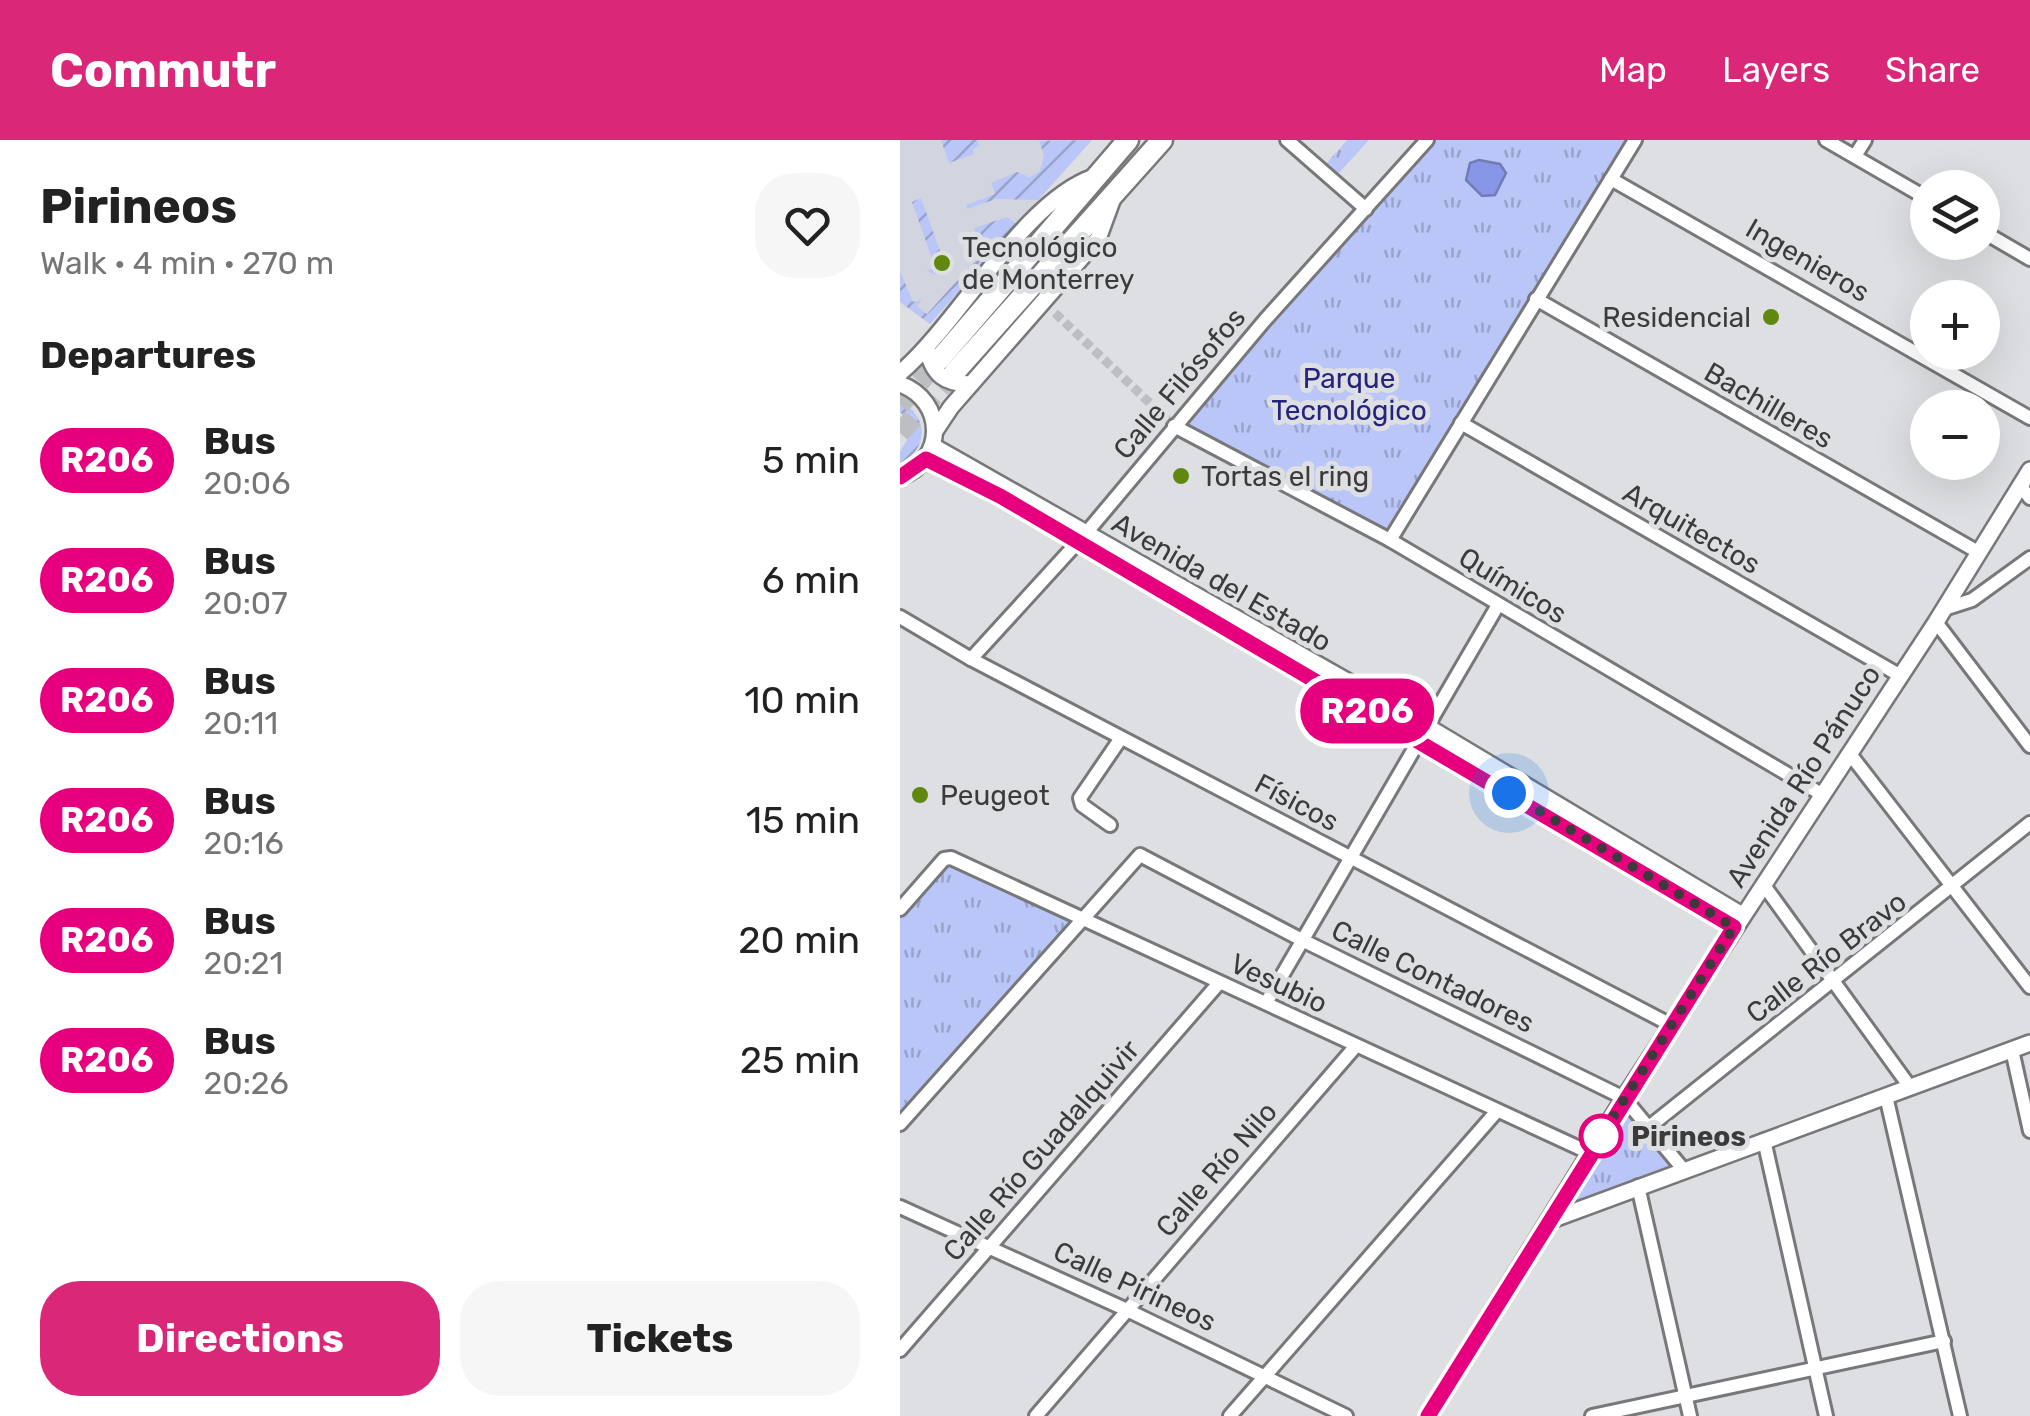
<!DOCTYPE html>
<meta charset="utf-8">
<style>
body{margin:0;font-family:Rubik,sans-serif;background:#f6f6f6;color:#222;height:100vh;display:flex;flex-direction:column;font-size:38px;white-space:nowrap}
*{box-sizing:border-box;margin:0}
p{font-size:32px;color:#767676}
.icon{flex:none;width:55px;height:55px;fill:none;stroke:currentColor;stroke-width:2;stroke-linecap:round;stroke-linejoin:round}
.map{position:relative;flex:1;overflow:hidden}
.details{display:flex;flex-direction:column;background:#fff;width:900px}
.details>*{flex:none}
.badge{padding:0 20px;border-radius:32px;font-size:35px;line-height:65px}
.fabs{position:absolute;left:1010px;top:30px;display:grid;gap:20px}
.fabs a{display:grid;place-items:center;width:90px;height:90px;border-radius:50%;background:#fff;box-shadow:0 10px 40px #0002;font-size:50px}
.you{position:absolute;width:50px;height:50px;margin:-25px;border:8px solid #fff;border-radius:50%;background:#1a73e8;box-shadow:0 0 0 15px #1a73e833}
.map>.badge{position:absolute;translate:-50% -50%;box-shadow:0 0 0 5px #fff}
h2{padding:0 40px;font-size:38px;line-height:90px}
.round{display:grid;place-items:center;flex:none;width:105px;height:105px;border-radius:40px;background:#f6f6f6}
.overview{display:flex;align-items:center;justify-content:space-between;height:170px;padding:0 40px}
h1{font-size:48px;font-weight:700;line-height:75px}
.cta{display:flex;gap:20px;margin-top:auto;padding:20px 40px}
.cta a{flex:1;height:115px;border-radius:40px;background:#db2777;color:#fff;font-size:40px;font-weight:700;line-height:115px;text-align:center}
.cta a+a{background:#f6f6f6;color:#222}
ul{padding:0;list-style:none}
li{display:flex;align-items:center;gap:30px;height:120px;padding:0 40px}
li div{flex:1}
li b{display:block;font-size:38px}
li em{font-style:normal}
li .badge{min-width:110px;font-weight:700;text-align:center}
header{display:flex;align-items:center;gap:60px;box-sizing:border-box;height:140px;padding:0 50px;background:#db2777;color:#fff}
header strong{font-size:48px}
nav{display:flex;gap:55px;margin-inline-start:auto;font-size:35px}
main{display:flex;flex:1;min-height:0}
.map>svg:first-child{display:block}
.built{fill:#d2d5df}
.park{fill:url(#park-tufts)}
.garden{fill:url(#garden-furrows)}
.water{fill:#8896e7;stroke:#717bb4;stroke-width:2.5}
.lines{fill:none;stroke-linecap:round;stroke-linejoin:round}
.pedestrian-tunnel{stroke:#bdbec1;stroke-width:9;stroke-dasharray:9 4.5;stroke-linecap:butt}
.trunk-tunnel{stroke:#bdbec1;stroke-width:20;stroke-dasharray:20 10;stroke-linecap:butt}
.minor-casing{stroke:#78787b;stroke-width:18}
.tertiary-casing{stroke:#78787b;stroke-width:20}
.trunk-casing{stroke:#78787b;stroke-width:25}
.minor{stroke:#fff;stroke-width:12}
.tertiary{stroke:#fff;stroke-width:15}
.trunk{stroke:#fff;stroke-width:20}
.line-casing{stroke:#fff;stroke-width:22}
.line{stroke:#e6007e;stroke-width:15}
.walk{stroke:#3b3b3c;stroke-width:10;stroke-dasharray:0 18}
.poi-dot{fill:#60870e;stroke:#dedfe2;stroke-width:4}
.stop-dot{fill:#fff;stroke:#e6007e;stroke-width:5}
.labels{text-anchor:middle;stroke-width:10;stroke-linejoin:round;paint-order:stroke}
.poi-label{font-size:28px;fill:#3b3b3c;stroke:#dedfe2;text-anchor:start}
.street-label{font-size:28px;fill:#3b3b3c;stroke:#dedfe2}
.park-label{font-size:28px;fill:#25237f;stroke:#dedfe2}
.stop-label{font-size:28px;font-weight:bold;fill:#3b3b3c;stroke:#dedfe2;text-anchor:start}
</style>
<header>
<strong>Commutr</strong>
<nav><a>Map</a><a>Layers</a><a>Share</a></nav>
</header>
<main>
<section class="details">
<div class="overview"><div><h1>Pirineos</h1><p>Walk · 4 min · 270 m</p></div><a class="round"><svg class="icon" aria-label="heart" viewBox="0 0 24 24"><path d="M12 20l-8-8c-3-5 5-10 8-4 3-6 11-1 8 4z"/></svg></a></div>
<h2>Departures</h2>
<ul>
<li><span class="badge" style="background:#e6007e;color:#fff">R206</span><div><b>Bus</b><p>20:06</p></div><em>5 min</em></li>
<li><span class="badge" style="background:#e6007e;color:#fff">R206</span><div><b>Bus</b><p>20:07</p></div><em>6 min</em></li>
<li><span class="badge" style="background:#e6007e;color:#fff">R206</span><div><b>Bus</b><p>20:11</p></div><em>10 min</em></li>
<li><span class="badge" style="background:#e6007e;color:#fff">R206</span><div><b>Bus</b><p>20:16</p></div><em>15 min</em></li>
<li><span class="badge" style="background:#e6007e;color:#fff">R206</span><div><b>Bus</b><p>20:21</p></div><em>20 min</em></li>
<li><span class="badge" style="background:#e6007e;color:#fff">R206</span><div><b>Bus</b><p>20:26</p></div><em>25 min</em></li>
</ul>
<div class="cta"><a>Directions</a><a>Tickets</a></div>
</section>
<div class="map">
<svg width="1130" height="1276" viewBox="0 0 1130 1276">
<defs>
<pattern id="park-tufts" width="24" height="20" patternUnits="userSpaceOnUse" patternTransform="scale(2.5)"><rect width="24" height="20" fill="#bbc6f8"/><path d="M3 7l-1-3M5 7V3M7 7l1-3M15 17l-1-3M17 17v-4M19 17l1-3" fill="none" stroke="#99a2ca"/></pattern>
<pattern id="garden-furrows" width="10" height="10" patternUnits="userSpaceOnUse" patternTransform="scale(2.5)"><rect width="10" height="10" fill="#bbc6f8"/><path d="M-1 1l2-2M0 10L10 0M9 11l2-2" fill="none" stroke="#99a2ca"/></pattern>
</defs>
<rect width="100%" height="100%" fill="#dedfe2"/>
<polygon class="built" points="0,0 192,0 30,184 0,162"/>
<g class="park">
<polygon points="447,0 469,0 438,34 426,24"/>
<polygon points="527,0 732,0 490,400 274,286"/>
<polygon points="48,717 180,780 0,985 0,771"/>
<polygon points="724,958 783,1029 651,1080"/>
</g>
<g class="garden">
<polygon points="41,0 77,0 79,6 73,9 74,14 49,23"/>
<polygon points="192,0 138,60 96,59 67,69 66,65 95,54 91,43 117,32 130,37 140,31 144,15 139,1"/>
<polygon points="21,58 43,119 52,116 36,135 27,131 35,127 12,62"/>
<polygon points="107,77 117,84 30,184 0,162 0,131 13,162 22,160 17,166 27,174 81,114 74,88"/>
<path d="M0 261C28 275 30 309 0 323V311L12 293 8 280 0 272Z"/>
</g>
<polygon class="water" points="579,20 600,24 606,33 595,55 582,56 566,40 570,23"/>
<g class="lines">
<polyline class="pedestrian-tunnel" points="155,173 274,286"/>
<g class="trunk-tunnel">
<polyline points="0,265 39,220"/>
<polyline points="0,293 54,233"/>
</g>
<g class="minor-casing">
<g id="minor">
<polyline points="387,0 466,69"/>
<polyline points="926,0 1028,59"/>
<polyline points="955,16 965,0"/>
<polyline points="711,39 1130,278"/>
<polyline points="1082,91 1130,119"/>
<polyline points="636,159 1078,412"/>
<polyline points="561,283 999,535"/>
<polyline points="274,286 490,400 923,655"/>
<polyline points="1120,345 1130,358"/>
<polyline points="490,400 735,0"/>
<polyline points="1044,469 1072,460 1130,418"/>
<polyline points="0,477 71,519 773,886"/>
<polyline points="1036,482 1130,606"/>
<polyline points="71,519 187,392 365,180 527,0"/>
<polyline points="950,614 1130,847"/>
<polyline points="210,685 182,665 180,658 221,598"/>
<polyline points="863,744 1010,947"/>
<polyline points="0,769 44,719 51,718 690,1013"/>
<polyline points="366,863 598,465"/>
<polyline points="1112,910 1130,991"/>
<polyline points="986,956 1060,1276"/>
<polyline points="0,984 240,715 402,800 724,958 783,1029"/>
<polyline points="749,987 1130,683"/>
<polyline points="864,1000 926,1276"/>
<polyline points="738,1046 790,1276"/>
<polyline points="0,1067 227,1170 446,1276"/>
<polyline points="0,1210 319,843"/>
<polyline points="136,1276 455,907"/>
<polyline points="330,1276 597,971"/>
<polyline points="692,1276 1044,1201"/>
</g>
</g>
<g class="tertiary-casing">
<g id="tertiary">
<path d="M27 209C33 235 45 244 71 244"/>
<path d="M0 233C59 183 123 61 194 37"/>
<path d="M0 244C46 261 46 320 0 337"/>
<polyline points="35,291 51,267 198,99 213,58"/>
<polyline points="33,306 528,587 842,775"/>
<polyline points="26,319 100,355 834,787"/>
<polyline points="651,1080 1130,903"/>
<polyline points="528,1276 724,958 1036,482 1130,330"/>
</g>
</g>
<g class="trunk-casing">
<g id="trunk">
<polyline points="39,220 228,0"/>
<polyline points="54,233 262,0"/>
</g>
</g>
<use href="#minor" class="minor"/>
<use href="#tertiary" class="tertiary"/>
<use href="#trunk" class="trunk"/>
</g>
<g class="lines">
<g class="line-casing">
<polyline id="line" points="0,337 26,319 100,356 834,787 528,1276"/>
</g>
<use href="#line" class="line"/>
<polyline class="walk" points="609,653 834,787 701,996"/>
</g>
<g class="poi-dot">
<circle cx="42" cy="123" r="10"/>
<circle cx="871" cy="177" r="10"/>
<circle cx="281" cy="336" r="10"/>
<circle cx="20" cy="655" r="10"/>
</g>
<circle class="stop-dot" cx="701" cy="996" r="20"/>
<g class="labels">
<g class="poi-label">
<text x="62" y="117">Tecnológico<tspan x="62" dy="32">de Monterrey</tspan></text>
<text x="851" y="187" text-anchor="end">Residencial</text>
<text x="301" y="346">Tortas el ring</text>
<text x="40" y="665">Peugeot</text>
</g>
<g class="street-label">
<text transform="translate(908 120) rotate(30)" y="10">Ingenieros</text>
<text transform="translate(279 243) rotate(-50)" y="10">Calle Filósofos</text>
<text transform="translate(869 265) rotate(30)" y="10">Bachilleres</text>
<text transform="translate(792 388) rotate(30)" y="10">Arquitectos</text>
<text transform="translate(322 442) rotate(30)" y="10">Avenida del Estado</text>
<text transform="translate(613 445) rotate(31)" y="10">Químicos</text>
<text transform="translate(903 636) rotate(-57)" y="10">Avenida Río Pánuco</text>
<text transform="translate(397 662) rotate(28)" y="10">Físicos</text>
<text transform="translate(926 817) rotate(-38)" y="10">Calle Río Bravo</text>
<text transform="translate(533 836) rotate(26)" y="10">Calle Contadores</text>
<text transform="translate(379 843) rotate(25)" y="10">Vesubio</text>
<text transform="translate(141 1010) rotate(-49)" y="10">Calle Río Guadalquivir</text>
<text transform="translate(316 1029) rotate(-49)" y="10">Calle Río Nilo</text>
<text transform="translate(235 1146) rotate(25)" y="10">Calle Pirineos</text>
</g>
<g class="park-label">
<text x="449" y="248">Parque<tspan x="449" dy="32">Tecnológico</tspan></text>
</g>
<g class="stop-label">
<text x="731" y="1006">Pirineos</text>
</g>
</g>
</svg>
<div class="fabs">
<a><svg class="icon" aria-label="layers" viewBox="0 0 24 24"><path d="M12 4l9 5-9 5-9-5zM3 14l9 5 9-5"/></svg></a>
<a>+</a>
<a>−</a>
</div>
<div class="you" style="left:609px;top:653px"></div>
<b class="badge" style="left:467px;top:571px;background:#e6007e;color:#fff">R206</b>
</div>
</main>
